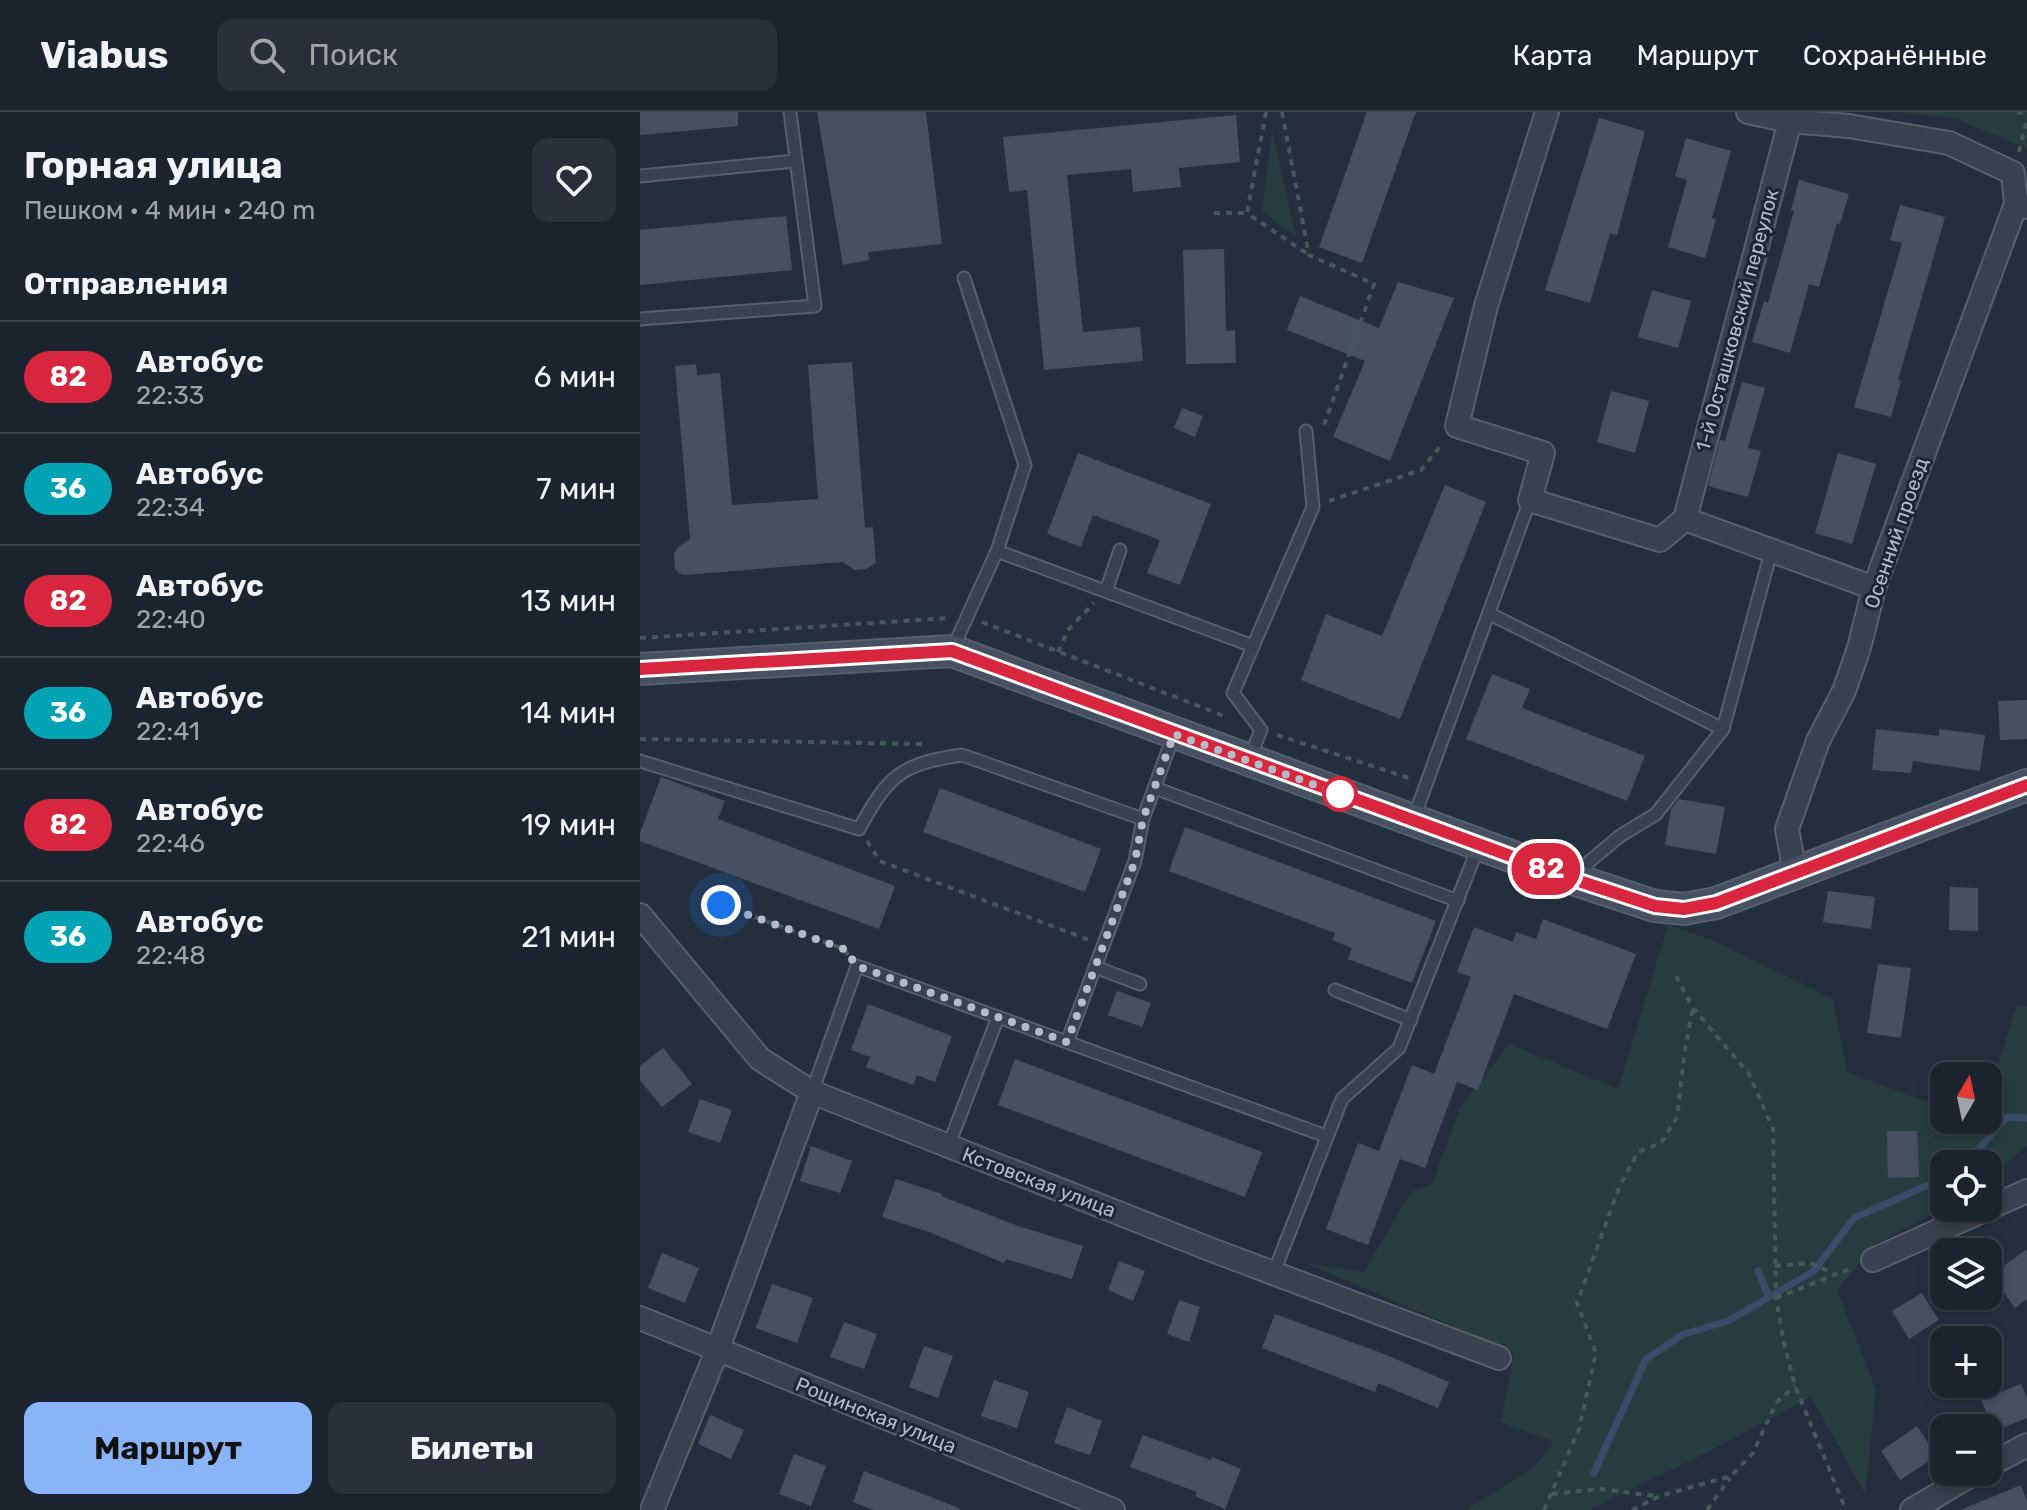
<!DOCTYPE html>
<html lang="ru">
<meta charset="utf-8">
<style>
body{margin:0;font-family:Rubik,sans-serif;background:#282f3a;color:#f1f3f6;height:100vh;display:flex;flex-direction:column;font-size:30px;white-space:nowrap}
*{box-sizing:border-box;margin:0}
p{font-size:26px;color:#a0a4aa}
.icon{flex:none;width:44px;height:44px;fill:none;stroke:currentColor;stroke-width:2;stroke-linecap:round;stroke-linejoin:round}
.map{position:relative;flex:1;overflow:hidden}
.side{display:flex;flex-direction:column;background:#1b232e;width:640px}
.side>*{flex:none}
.badge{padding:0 16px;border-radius:26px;font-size:28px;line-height:52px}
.needle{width:52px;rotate:9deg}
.tools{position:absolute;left:1290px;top:950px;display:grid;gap:16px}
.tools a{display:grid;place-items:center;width:72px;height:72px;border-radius:16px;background:#1b232e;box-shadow:0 4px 12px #0003,0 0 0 2px #39404a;font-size:40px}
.you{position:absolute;width:40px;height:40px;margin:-20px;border:6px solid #fff;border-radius:50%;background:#1a73e8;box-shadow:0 0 0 12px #1a73e833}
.map>.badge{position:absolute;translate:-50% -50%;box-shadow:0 0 0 4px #fff}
h2{padding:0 24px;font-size:30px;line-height:72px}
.round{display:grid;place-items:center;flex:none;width:84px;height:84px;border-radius:16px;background:#282f3a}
.headline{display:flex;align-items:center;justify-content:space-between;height:136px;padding:0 24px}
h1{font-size:38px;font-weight:700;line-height:60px}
.button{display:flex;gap:16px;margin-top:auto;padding:16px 24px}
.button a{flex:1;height:92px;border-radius:16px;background:#8ab4f8;color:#111;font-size:32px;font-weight:700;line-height:92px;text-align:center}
.button a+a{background:#282f3a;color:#f1f3f6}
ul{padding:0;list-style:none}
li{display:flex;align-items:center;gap:24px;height:112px;padding:0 24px;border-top:2px solid #39404a}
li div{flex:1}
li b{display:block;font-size:30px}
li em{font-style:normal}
li .badge{min-width:88px;font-weight:700;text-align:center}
header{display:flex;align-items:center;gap:48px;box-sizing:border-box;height:112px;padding:0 40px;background:#1b232e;border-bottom:2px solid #39404a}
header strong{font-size:38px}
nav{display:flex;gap:44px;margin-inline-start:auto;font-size:28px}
.search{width:560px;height:72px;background:#282f3a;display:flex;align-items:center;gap:20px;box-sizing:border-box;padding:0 28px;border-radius:16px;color:#a0a4aa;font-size:30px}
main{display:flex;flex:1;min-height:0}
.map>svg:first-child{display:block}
.green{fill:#263c3f}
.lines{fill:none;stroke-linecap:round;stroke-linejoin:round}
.stream{stroke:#394c67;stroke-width:7}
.building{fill:#455162}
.lane-casing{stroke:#565f6c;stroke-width:15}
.street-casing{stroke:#565f6c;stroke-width:26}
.secondary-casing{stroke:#565f6c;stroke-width:34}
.path{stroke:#44595c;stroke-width:4;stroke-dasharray:6 6;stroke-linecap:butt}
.lane{stroke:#38414e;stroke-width:11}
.street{stroke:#38414e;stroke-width:22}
.secondary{stroke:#465061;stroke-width:30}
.line-casing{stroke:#fff;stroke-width:18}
.line{stroke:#d7263d;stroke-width:12}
.walk{stroke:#b4bcc9;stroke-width:8;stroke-dasharray:0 14.4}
.stop-dot{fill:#fff;stroke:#d7263d;stroke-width:4}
.labels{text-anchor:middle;stroke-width:6;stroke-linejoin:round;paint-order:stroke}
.street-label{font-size:20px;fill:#b4bcc9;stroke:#1d2633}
</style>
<header>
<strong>Viabus</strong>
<div class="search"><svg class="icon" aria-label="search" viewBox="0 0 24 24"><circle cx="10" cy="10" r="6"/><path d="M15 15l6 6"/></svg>Поиск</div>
<nav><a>Карта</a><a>Маршрут</a><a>Сохранённые</a></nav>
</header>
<main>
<section class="side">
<div class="headline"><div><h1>Горная улица</h1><p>Пешком · 4 мин · 240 m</p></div><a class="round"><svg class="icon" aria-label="heart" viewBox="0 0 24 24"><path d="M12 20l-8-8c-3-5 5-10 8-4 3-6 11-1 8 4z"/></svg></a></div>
<h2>Отправления</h2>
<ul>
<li><span class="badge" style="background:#d7263d;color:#fff">82</span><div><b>Автобус</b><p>22:33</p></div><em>6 мин</em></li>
<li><span class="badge" style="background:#00a3b4;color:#fff">36</span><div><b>Автобус</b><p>22:34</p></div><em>7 мин</em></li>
<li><span class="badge" style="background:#d7263d;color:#fff">82</span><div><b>Автобус</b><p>22:40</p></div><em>13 мин</em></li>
<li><span class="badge" style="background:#00a3b4;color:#fff">36</span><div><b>Автобус</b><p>22:41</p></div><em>14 мин</em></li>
<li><span class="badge" style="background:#d7263d;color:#fff">82</span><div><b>Автобус</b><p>22:46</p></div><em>19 мин</em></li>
<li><span class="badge" style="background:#00a3b4;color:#fff">36</span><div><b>Автобус</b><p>22:48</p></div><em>21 мин</em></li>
</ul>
<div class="button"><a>Маршрут</a><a>Билеты</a></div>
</section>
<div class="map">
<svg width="1387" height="1398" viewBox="0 0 1387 1398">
<rect width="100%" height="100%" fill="#242f3e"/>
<g class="green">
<polygon points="1256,0 1387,0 1387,37 1314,6"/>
<polygon points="632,18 656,125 622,99"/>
<polygon points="1028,813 1075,829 1193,887 1207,960 1295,993 1304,990 1304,1008 1348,1008 1348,973 1352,971 1377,893 1387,894 1387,1033 1348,1069 1348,1052 1304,1052 1305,1096 1235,1132 1197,1178 1236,1278 1225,1382 1171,1285 1058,1345 949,1398 826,1398 893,1356 914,1330 861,1310 874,1240 665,1151 724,1160 771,1080 792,1072 820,996 869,932 978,977"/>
</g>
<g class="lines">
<g class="stream">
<polyline points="1325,1052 1367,1005 1387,1006"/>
<polyline points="1118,1159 1129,1185"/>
<polyline points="954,1361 1006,1247 1044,1222 1088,1209 1174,1159 1214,1106 1304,1066"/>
</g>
</g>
<g class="building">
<polygon points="0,0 98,0 98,14 0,23"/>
<polygon points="177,0 286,0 302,132 228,140 229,148 203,153"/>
<polygon points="727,0 776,0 722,151 679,135"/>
<polygon points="596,3 600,50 539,56 541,75 493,80 491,57 427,63 443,220 500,215 503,249 404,258 387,78 369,80 363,25"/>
<polygon points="959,6 1005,19 977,123 970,121 950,191 905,178"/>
<polygon points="1046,26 1091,39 1072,106 1076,107 1065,146 1028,135 1047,68 1035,64"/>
<polygon points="1159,68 1209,82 1200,112 1197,111 1179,175 1169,172 1150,241 1112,230 1124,189 1128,191 1154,99 1151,98"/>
<polygon points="1260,93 1305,105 1258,268 1261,269 1251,305 1214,295 1262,131 1250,128"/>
<polygon points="146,104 152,158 0,173 0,118"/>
<polygon points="584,137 586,219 595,218 596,251 546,252 543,138"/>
<polygon points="758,170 814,186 750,349 693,325 725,249 647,218 660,184 739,216"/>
<polygon points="1012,178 1051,189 1038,236 998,225"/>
<polygon points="212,250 225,416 233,415 236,451 226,457 215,458 202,450 45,463 39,461 35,457 34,442 37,436 50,427 35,254 56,252 57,263 80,261 92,393 178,387 168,253"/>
<polygon points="1102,270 1125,276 1108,336 1121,339 1108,385 1068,374 1080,328 1085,329"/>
<polygon points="971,279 1009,289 995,341 957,330"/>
<polygon points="542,296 563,304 555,325 534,316"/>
<polygon points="438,341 571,392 540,473 507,461 520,428 453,403 441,435 407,422"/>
<polygon points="1198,341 1236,352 1212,432 1175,421"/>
<polygon points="805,373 846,390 760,607 661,568 686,502 742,524"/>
<polygon points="852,562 890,577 882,596 1005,644 987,689 826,627"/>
<polygon points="1387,588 1387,627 1360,628 1358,589"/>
<polygon points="1236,617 1299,624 1299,617 1345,623 1340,659 1273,649 1271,661 1232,658"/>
<polygon points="21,665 85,689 78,707 255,774 239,817 0,729 0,721"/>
<polygon points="300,676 461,737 445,780 283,720"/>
<polygon points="1039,687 1085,695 1076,742 1025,733 1031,697"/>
<polygon points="545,715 796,809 772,871 708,847 712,836 692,828 695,821 529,759"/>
<polygon points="1310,775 1338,776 1338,819 1309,818"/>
<polygon points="1188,779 1235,785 1231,817 1183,810"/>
<polygon points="903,807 996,842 967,917 874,882 838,978 817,970 785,1056 760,1047 728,1133 686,1117 718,1031 739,1039 772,953 794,962 831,865 817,860 834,815 873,830 876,820 896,827"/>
<polygon points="1238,852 1271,856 1261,926 1227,921"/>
<polygon points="477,879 511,891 502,915 468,903"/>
<polygon points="228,892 312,924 295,970 277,963 273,973 226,955 230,945 211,938"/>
<polygon points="23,936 52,972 22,995 0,968 0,954"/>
<polygon points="375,947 622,1040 605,1085 358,993"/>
<polygon points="60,987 92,998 80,1031 48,1020"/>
<polygon points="1247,1019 1277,1019 1279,1065 1248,1066"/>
<polygon points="171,1034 212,1049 200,1081 160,1069"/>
<polygon points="256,1067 302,1082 301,1084 378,1114 443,1134 432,1167 366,1147 364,1151 289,1120 242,1105"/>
<polygon points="1387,1137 1387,1187 1375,1196 1351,1163"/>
<polygon points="22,1141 59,1156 45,1191 8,1176"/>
<polygon points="479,1149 505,1159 493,1189 468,1178"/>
<polygon points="132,1172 173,1186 157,1231 116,1216"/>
<polygon points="1282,1181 1299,1208 1269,1227 1252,1199"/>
<polygon points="539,1188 560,1195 549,1230 527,1222"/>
<polygon points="635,1202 744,1242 809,1270 798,1296 738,1271 735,1280 622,1236"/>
<polygon points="204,1210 237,1222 224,1257 190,1245"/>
<polygon points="284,1234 313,1244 298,1286 269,1275"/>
<polygon points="354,1268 389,1280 377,1316 341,1304"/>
<polygon points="1381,1272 1387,1286 1387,1306 1354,1319 1341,1288"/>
<polygon points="427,1295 462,1309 450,1343 414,1331"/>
<polygon points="70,1303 104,1318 91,1347 58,1332"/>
<polygon points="1277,1314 1297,1344 1260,1368 1241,1339"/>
<polygon points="503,1323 571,1348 572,1345 601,1357 585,1397 555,1384 557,1380 490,1355"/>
<polygon points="154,1342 186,1354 171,1394 139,1382"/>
<polygon points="224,1359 319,1396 319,1398 234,1398 213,1390"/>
<polygon points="1381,1373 1387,1389 1387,1398 1320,1398"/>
</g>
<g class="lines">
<g class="lane-casing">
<g id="lane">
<polyline points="0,64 155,49"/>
<polyline points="0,207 175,194 150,0"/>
<polyline points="357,439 613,534"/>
<polyline points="466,479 480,438"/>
<polyline points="850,502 1083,617"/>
<polyline points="312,538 357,439 385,353 324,166"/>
<polyline points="610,645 621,618 593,581 673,395 666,319"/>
<path d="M0 649 219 717C249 663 260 652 322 643L503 707 534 622"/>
<polyline points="515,676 818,789"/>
<polyline points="773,708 890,388"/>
<polyline points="936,768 950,749 980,724 1016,702 1083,617 1131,440"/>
<polyline points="455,855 500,872"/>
<polyline points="695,878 771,908"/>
<polyline points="427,930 495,749 503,707"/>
<polyline points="172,980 217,854 686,1024"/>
<polyline points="308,1035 358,905"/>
<polyline points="634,1160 702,987 759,936 839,733"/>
</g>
</g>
<g class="street-casing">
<g id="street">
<polyline points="907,0 846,194 817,314 903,341 890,388 1020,428 1045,407"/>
<polyline points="1108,0 1150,9 1209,14 1309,31 1373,61 1376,92"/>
<polyline points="1045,407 1150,9"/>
<polyline points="1045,407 1234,476"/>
<polyline points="1155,762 1147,717 1178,629 1204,579 1219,536 1234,476 1376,92 1387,95"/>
<polyline points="0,803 120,947 172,980 572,1138 859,1246"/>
<polyline points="1233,1148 1387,1079"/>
<polyline points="0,1206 473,1398"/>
<polyline points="1348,1354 1387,1333"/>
<polyline points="12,1398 77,1239 172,980"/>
<polyline points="1272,1398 1336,1360"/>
</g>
</g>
<g class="secondary-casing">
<polyline id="secondary" points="0,557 312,539 936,768 1015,794 1044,797 1076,791 1387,673"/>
</g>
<g class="path">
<polyline points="626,0 607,101 669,143"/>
<polyline points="642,0 669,143 734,172 683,316"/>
<polyline points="1377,0 1387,2"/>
<polyline points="1379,40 1387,8"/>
<polyline points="574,101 607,101"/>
<polyline points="689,389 781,358 803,331"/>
<polyline points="342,510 587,605"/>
<polyline points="0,526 310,506"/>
<polyline points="418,540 428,518 454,491"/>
<polyline points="637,623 769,666"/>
<polyline points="0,627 283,632"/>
<polyline points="227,729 240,749 449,828"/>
<polyline points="81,793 204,837 208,843"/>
<polyline points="1036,864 1053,896 1109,962 1133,1017 1136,1186 1144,1231 1155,1274 1206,1398"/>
<polyline points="1135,1154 1170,1151 1195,1162"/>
<polyline points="1136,1186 1212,1156"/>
<polyline points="912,1382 959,1377 1016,1384"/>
<polyline points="904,1398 939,1317 956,1241 937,1191 980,1073 998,1040 1021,1031 1037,1005 1045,937 1053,896"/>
<polyline points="992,1398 1020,1384 1091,1364 1113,1341 1136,1291 1155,1274"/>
<polyline points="1067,1398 1090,1366"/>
</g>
<use href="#lane" class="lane"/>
<use href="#street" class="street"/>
<use href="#secondary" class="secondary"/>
</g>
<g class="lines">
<g class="line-casing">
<polyline id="line" points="0,557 312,539 936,768 1015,794 1044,797 1076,791 1387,673"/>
</g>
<use href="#line" class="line"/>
<polyline class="walk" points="81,793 204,837 217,854 427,930 495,749 503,707 534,622 700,682"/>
</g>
<circle class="stop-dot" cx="700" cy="682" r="16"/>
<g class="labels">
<g class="street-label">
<text transform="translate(1097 208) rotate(-75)" y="7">1-й Осташковский переулок</text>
<text transform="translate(1256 421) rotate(-71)" y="7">Осенний проезд</text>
<text transform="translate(399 1070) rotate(21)" y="7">Кстовская улица</text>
<text transform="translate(236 1303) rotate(22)" y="7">Рощинская улица</text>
</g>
</g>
</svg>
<div class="tools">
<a><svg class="needle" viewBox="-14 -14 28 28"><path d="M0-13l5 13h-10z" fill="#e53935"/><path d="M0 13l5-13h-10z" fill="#a0a4aa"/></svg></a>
<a><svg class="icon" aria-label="locate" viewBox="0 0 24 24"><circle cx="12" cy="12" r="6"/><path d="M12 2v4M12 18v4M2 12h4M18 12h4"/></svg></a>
<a><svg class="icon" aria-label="layers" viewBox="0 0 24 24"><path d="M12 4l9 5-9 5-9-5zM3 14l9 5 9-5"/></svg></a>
<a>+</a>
<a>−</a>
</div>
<div class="you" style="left:81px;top:793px"></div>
<b class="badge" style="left:906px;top:757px;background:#d7263d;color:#fff">82</b>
</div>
</main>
